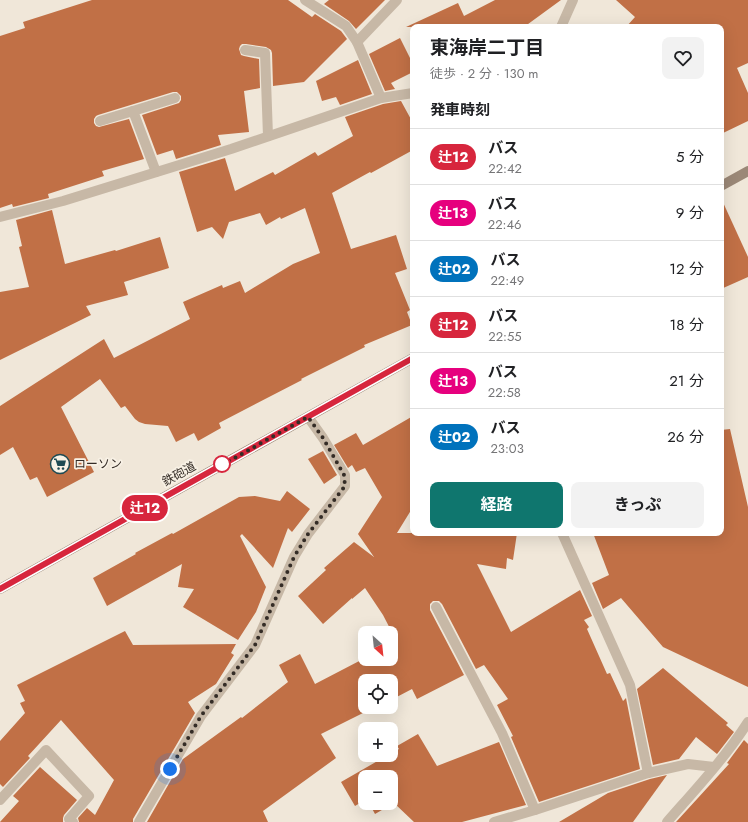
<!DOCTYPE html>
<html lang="ja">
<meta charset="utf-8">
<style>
body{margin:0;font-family:Jost,"Noto Sans JP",sans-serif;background:#f2f2f2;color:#202124;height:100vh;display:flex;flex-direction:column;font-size:15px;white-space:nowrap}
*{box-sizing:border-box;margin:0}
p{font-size:13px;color:#757577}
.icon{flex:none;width:22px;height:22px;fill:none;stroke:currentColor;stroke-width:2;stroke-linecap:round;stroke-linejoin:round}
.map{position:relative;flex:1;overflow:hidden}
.side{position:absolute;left:410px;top:24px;width:314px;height:512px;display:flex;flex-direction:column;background:#fff;border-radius:8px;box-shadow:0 4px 16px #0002}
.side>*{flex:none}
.badge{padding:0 8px;border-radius:13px;font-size:14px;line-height:26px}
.needle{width:26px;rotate:153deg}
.tools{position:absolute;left:358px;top:626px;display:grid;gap:8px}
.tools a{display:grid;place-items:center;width:40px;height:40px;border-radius:8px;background:#fff;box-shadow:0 4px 16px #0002;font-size:20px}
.you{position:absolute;width:20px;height:20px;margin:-10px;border:3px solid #fff;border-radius:50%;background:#1a73e8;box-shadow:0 0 0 6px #1a73e833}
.map>.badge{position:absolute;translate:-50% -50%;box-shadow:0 0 0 2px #fff}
h2{padding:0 20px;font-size:15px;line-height:36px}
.round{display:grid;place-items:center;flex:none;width:42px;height:42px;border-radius:8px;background:#f2f2f2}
.overview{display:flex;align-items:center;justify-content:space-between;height:68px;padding:0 20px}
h1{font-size:19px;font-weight:700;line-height:30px}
.button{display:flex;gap:8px;margin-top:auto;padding:8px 20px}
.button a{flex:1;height:46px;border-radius:8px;background:#0f766e;color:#fff;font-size:16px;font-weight:700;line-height:46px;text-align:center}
.button a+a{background:#f2f2f2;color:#202124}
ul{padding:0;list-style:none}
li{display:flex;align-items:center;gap:12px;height:56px;padding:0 20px;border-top:1px solid #e0e0e0}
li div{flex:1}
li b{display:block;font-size:15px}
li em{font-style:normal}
li .badge{min-width:44px;font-weight:700;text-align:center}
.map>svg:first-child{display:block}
.building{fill:#c17046}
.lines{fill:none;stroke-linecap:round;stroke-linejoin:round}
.lane{stroke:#c7b8a6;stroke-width:10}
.street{stroke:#c7b8a6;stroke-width:10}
.secondary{stroke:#9b8877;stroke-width:10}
.line-casing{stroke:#fff;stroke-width:9}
.line{stroke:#d7263d;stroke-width:6}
.walk{stroke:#342c26;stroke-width:4;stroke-dasharray:0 7.2}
.stop-dot{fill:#fff;stroke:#d7263d;stroke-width:2}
.labels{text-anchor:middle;stroke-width:3.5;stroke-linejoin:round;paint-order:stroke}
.poi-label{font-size:12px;fill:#342c26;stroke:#f8f1e5;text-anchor:start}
.street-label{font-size:12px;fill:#342c26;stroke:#f8f1e5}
</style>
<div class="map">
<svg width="748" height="822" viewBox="0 0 748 822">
<rect width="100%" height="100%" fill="#f0e7d9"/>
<g class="building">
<polygon points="92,0 288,0 312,17 315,14 341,31 347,39 304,82 273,86 272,53 271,50 266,47 246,44 242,44 240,46 239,49 241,55 244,56 259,59 260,88 244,91 249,132 218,135 221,145 176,159 173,150 157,155 142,115 179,103 181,100 181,96 177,92 173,92 98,115 96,116 94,119 94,123 96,126 99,127 129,119 144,159 102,171 104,176 48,194 49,198 13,207 12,204 0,208 0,36 25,28 23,22"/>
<polygon points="329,0 385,0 356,29 349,21 324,4"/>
<polygon points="495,0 561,0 524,27 406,27 458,3 464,16"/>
<polygon points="616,0 748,0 748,63 737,68 748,93 748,121 721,134 721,27 626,27 635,17"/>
<polygon points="400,38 413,64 413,72 391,83 395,89 385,91 369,54"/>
<polygon points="358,60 372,94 340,105 336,97 322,101 316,81"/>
<polygon points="401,101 413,123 413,150 371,173 370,172 332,193 351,249 396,235 407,269 395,273 410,310 407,312 412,325 364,345 365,347 301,379 302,380 219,423 221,428 198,441 194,433 176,442 168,426 145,424 139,422 135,419 125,406 121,408 100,379 61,407 94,472 47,497 37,477 30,480 13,447 0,455 0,406 104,339 114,358 190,319 183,302 222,285 223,288 240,281 245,293 293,264 320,253 305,208 281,219 280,217 266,225 260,213 229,222 223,239 212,227 197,232 179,172 225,158 235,191 273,172 275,175 315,152 318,156 353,136 345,117 383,104"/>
<polygon points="721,198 748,257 748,277 721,289"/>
<polygon points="52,210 65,264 115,250 116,251 160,237 169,268 124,282 128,295 86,306 91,315 0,360 0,292 29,287 19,247 22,246 16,220"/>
<polygon points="413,416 413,507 397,533 517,533 513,560 507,558 506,569 477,564 511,632 580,590 592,616 584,620 589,627 587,629 607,674 610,673 623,701 626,698 640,769 539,802 511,737 513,736 497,705 508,699 484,665 476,669 442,604 439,601 433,601 430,604 430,610 464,675 417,699 412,689 391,700 391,681 365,681 365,707 377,707 366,713 365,712 321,734 336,758 263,811 268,822 147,822 183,759 241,717 242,718 288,682 279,665 300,654 315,684 365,658 365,659 391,659 391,645 397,642 383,615 365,588 352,599 352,598 323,624 298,596 326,570 324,568 354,542 374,557 358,534 382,497 365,468 356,472 352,465 348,468 334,445 356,433 363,445"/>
<polygon points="730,429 748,507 748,687 663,647 621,598 603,609 592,583 609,575 593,533 721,533 721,430"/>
<polygon points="323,451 337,475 324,484 308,459"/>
<polygon points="287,491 310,509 292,532 288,528 273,568 242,534 240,536 266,587 256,612 238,640 183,607 194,589 178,587 182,564 107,606 93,578 136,554 135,553 172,533 173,534 239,497 255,496 280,501"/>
<polygon points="125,631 133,645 236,644 231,653 234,655 216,684 188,702 195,713 133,819 133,822 79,822 78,818 87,808 95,815 114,780 61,720 28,756 30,758 3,787 0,784 0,741 25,713 20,703 25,701 17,685"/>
<polygon points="663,668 728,723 726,725 734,732 717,754 696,737 679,759 653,765 637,689"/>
<polygon points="418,734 437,766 499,742 526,805 462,822 414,822 394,803 375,814 369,803 391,803 391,777 365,777 365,800 355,806 341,782 388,755 391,755 391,753 399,749 397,746"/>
<polygon points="744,740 748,744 748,822 676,822 729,764 727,763"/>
<polygon points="40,767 77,800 64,815 63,818 63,822 0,822 19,801 13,796"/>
<polygon points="667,775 633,822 559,822 608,793 650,779"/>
</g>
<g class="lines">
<g class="lane">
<polyline points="305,0 346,26 357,42 397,0"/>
<polyline points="245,50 265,53 268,136"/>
<polyline points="100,121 133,111"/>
<polyline points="156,172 133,111 175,98"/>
<polyline points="436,607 502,733 535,810"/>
<polyline points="0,800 46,750 89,796 69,819 73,822"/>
<polyline points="494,822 535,810 648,773 688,764 714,767"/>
</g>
<g class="street">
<polyline points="561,27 573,0"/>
<polyline points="357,42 381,98"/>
<polyline points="0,217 63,201 231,149 381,98 413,93"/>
<polyline points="562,533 630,685 648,773"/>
<polyline points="139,822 201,716 255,645 294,557 308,534 345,486 345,475 323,438 308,417"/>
<path d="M667 822C695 790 725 758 748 722"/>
</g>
<g class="secondary">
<polyline points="721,186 748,171"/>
<polyline points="0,589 413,358"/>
</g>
</g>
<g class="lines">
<g class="line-casing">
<polyline id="line" points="0,589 413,358"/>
</g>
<use href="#line" class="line"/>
<polyline class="walk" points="170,769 201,716 255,645 294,557 308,534 345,486 344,475 323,438 308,417 220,466 222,464"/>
</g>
<defs>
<g id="supermarket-ring" transform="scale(1)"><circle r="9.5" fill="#f8f1e5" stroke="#1e4a53" stroke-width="1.5"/><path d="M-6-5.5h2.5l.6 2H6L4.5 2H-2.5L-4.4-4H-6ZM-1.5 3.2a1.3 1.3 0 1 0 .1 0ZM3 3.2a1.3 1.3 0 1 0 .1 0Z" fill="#1e4a53"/></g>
</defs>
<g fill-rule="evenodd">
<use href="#supermarket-ring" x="60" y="464"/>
</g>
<circle class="stop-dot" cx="222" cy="464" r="8"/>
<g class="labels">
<g class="poi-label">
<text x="74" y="468">ローソン</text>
</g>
<g class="street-label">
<text transform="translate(179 474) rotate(-29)" y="4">鉄砲道</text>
</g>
</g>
</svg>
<div class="tools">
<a><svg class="needle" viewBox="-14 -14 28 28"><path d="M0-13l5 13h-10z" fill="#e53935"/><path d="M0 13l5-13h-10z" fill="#757577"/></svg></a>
<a><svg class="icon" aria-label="locate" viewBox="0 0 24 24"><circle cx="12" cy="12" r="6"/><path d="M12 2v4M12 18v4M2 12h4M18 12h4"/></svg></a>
<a>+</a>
<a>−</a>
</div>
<div class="you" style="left:170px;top:769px"></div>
<b class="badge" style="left:145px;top:508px;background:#d7263d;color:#fff">辻12</b>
<section class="side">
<div class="overview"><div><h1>東海岸二丁目</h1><p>徒歩 · 2 分 · 130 m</p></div><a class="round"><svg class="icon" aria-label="heart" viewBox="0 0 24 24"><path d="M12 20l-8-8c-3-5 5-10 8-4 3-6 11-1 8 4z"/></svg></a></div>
<h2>発車時刻</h2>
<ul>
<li><span class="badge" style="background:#d7263d;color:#fff">辻12</span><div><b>バス</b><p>22:42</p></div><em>5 分</em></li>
<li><span class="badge" style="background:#e6007e;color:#fff">辻13</span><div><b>バス</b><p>22:46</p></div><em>9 分</em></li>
<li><span class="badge" style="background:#0072bc;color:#fff">辻02</span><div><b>バス</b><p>22:49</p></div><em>12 分</em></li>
<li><span class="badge" style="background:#d7263d;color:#fff">辻12</span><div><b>バス</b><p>22:55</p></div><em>18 分</em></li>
<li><span class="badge" style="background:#e6007e;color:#fff">辻13</span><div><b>バス</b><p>22:58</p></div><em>21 分</em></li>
<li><span class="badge" style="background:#0072bc;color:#fff">辻02</span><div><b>バス</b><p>23:03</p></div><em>26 分</em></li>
</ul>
<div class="button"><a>経路</a><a>きっぷ</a></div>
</section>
</div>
